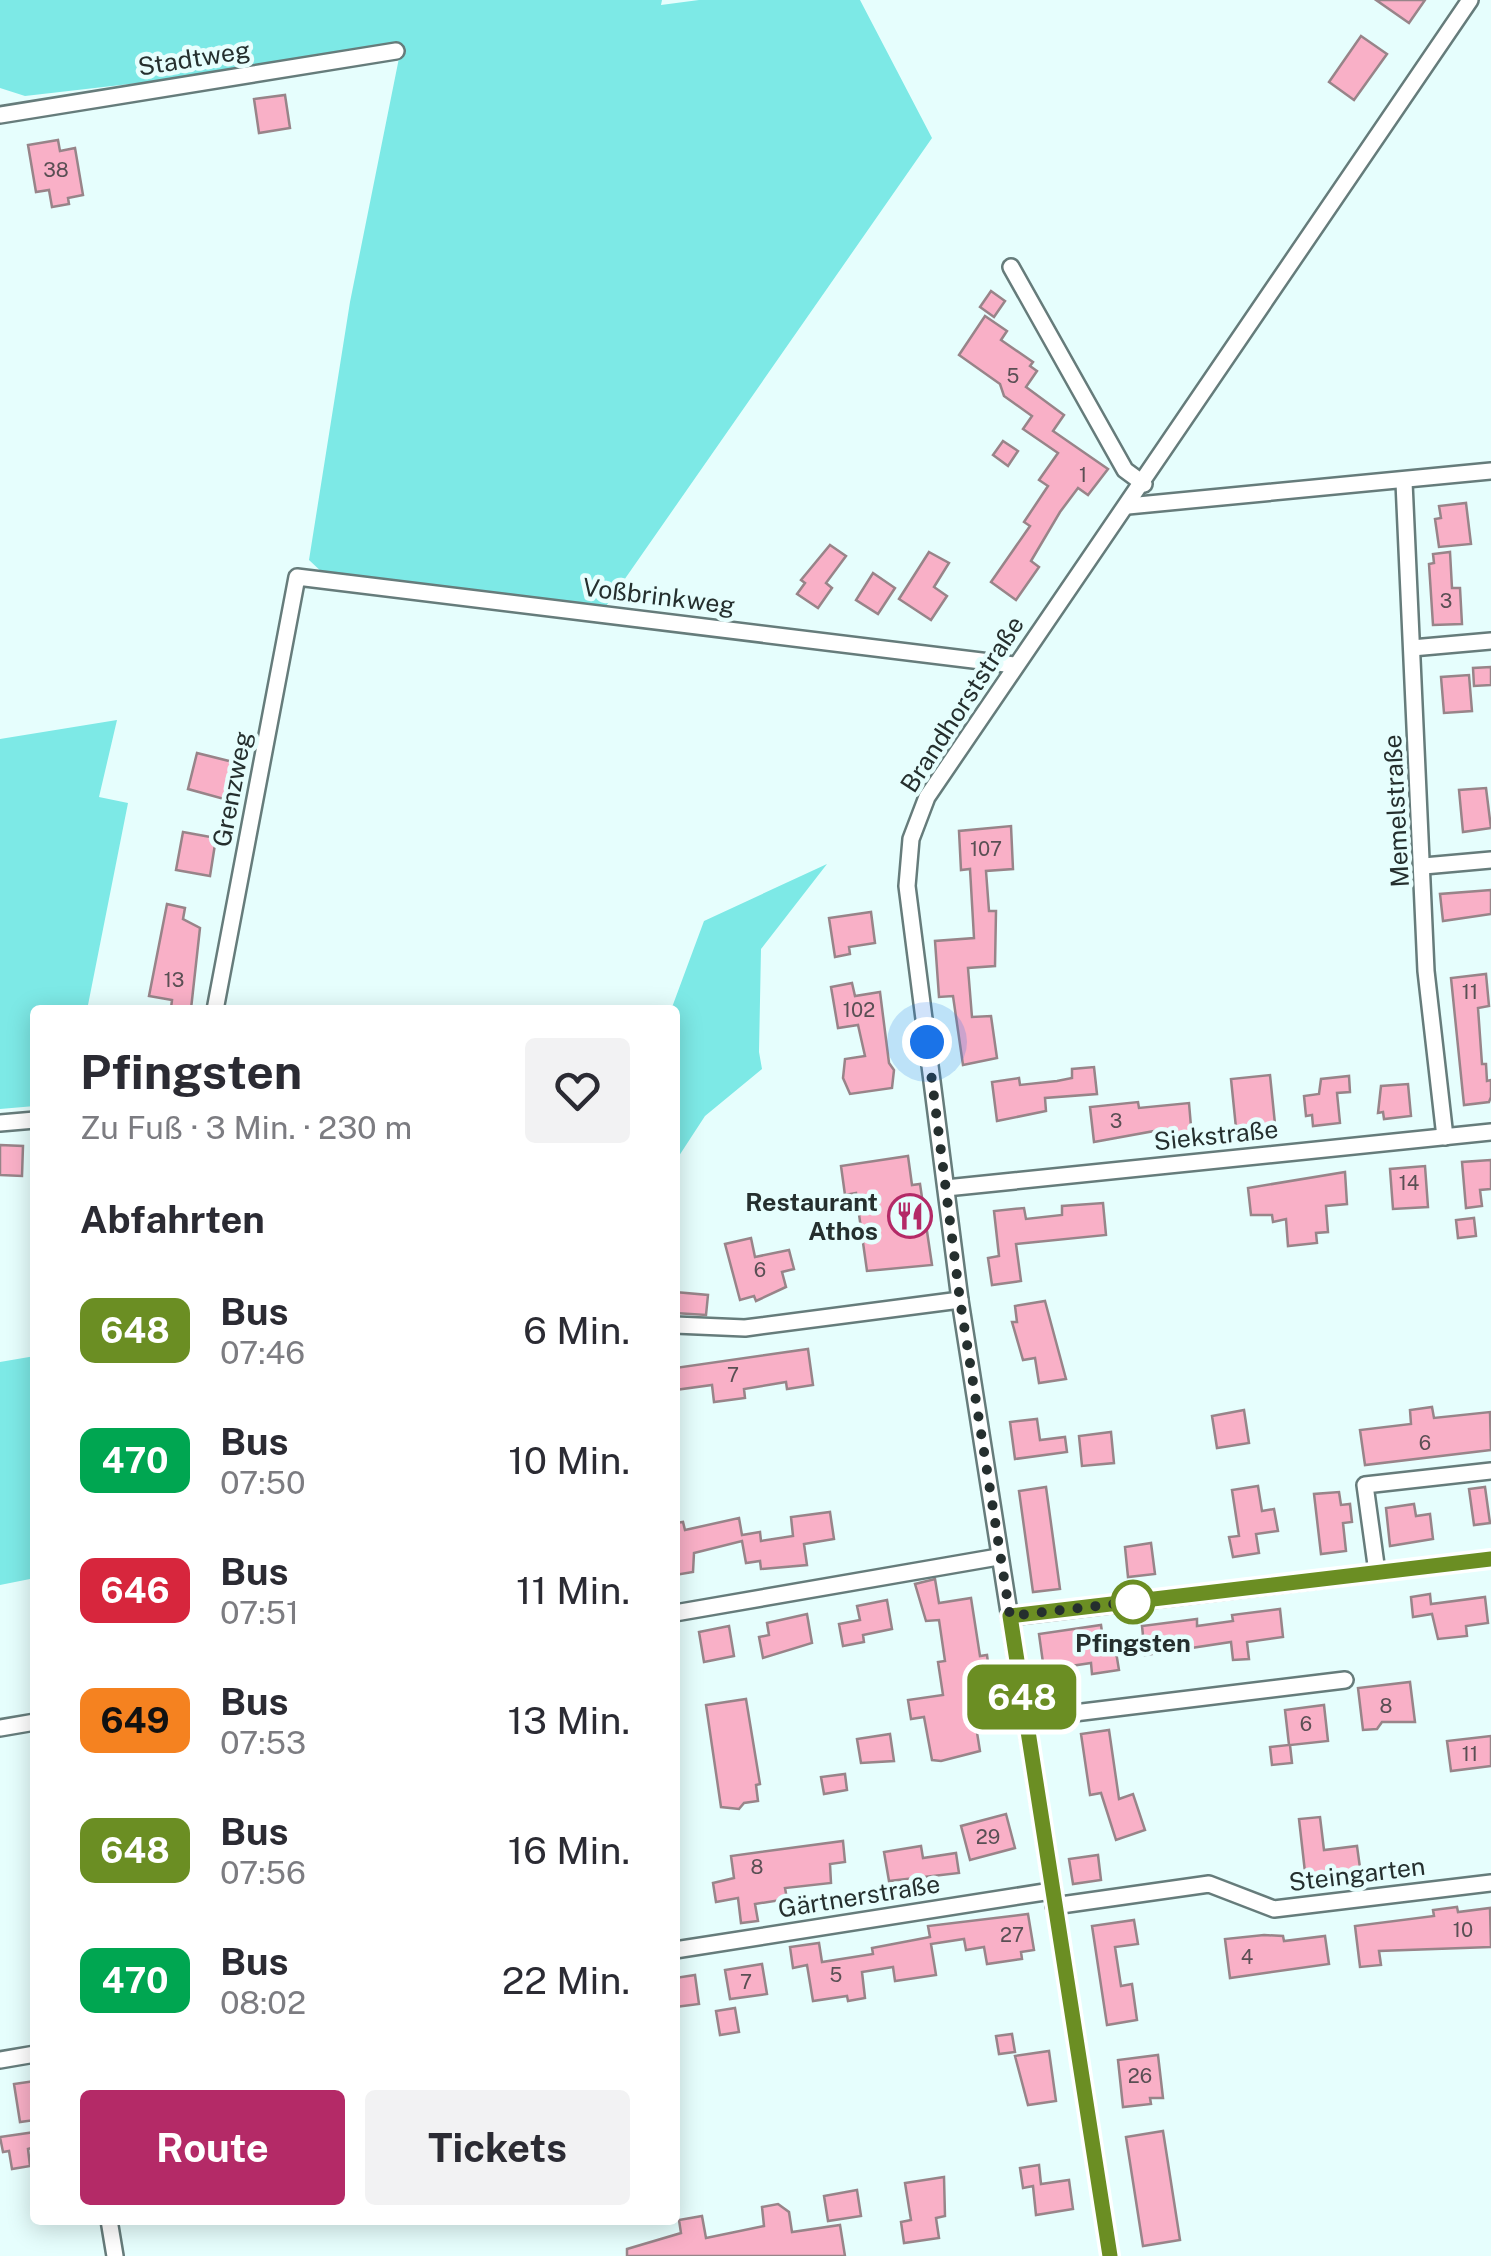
<!DOCTYPE html>
<html lang="de">
<meta charset="utf-8">
<style>
body{margin:0;font-family:"Public Sans",sans-serif;background:#f2f2f3;color:#2b2b33;height:100vh;display:flex;flex-direction:column;font-size:38px;white-space:nowrap}
*{box-sizing:border-box;margin:0}
p{font-size:32px;color:#7c7c81}
.icon{flex:none;width:55px;height:55px;fill:none;stroke:currentColor;stroke-width:2;stroke-linecap:round;stroke-linejoin:round}
.map{position:relative;flex:1;overflow:hidden}
.panel{position:absolute;left:30px;top:1005px;width:650px;height:1220px;display:flex;flex-direction:column;background:#fff;border-radius:10px;box-shadow:0 5px 25px #0003}
.panel>*{flex:none}
.badge{padding:0 20px;border-radius:15px;font-size:35px;line-height:65px}
.you{position:absolute;width:50px;height:50px;margin:-25px;border:8px solid #fff;border-radius:50%;background:#1a73e8;box-shadow:0 0 0 15px #1a73e833}
.map>.badge{position:absolute;translate:-50% -50%;box-shadow:0 0 0 5px #fff}
h2{padding:0 50px;font-size:38px;line-height:90px}
.round{display:grid;place-items:center;flex:none;width:105px;height:105px;border-radius:10px;background:#f2f2f3}
.summary{display:flex;align-items:center;justify-content:space-between;height:170px;padding:0 50px}
h1{font-size:48px;font-weight:700;line-height:75px}
.cta{display:flex;gap:20px;margin-top:auto;padding:20px 50px}
.cta a{flex:1;height:115px;border-radius:10px;background:#b42a67;color:#fff;font-size:40px;font-weight:700;line-height:115px;text-align:center}
.cta a+a{background:#f2f2f3;color:#2b2b33}
ul{padding:0;list-style:none}
li{display:flex;align-items:center;gap:30px;height:130px;padding:0 50px}
li div{flex:1}
li b{display:block;font-size:38px}
li em{font-style:normal}
li .badge{min-width:110px;font-weight:700;text-align:center}
.map>svg:first-child{display:block}
.green{fill:#7de9e6}
.building{fill:#f9b0c7;stroke:#988489;stroke-width:2.5}
.lines{fill:none;stroke-linecap:round;stroke-linejoin:round}
.street-casing{stroke:#667c7b;stroke-width:20}
.street{stroke:#fff;stroke-width:15}
.line-casing{stroke:#fff;stroke-width:22}
.line{stroke:#6b8e23;stroke-width:15}
.walk{stroke:#252f2e;stroke-width:10;stroke-dasharray:0 18}
.stop-dot{fill:#fff;stroke:#6b8e23;stroke-width:5}
.labels{text-anchor:middle;stroke-width:9;stroke-linejoin:round;paint-order:stroke}
.number-label{font-size:20px;fill:#5a4f54}
.street-label{font-size:25px;fill:#252f2e;stroke:#e6fefd}
.poi-label{font-size:25px;font-weight:bold;fill:#252f2e;stroke:#e6fefd;text-anchor:end}
.stop-label{font-size:25px;font-weight:bold;fill:#252f2e;stroke:#e6fefd}
</style>
<div class="map">
<svg width="1491" height="2256" viewBox="0 0 1491 2256">
<rect width="100%" height="100%" fill="#e6fefd"/>
<g class="green">
<polygon points="0,0 662,0 661,5 699,0 860,0 932,138 606,606 325,575 309,560 350,302 400,53 25,96 0,88"/>
<polygon points="117,720 99,797 128,803 87,1010 35,1010 35,1106 0,1109 0,739"/>
<polygon points="827,864 761,949 759,1052 762,1069 705,1116 675,1162 675,1010 671,1010 704,921"/>
<polygon points="35,1356 35,1578 0,1585 0,1362"/>
</g>
<g class="building">
<polygon points="1376,0 1425,0 1409,23"/>
<polygon points="1361,36 1387,54 1354,100 1329,82"/>
<polygon points="285,95 290,128 259,133 254,99"/>
<polygon points="58,140 60,151 75,148 83,195 68,198 69,204 52,207 49,190 36,192 28,145"/>
<polygon points="991,291 1005,301 994,317 980,307"/>
<polygon points="985,316 1007,331 1001,340 1033,362 1030,366 1037,371 1026,387 1064,415 1053,431 1108,469 1088,495 1078,488 1060,512 1031,561 1039,567 1016,600 991,582 1030,526 1024,522 1048,486 1039,480 1058,453 1023,429 1032,416 1004,396 1000,384 959,355"/>
<polygon points="1003,441 1018,451 1008,466 993,455"/>
<polygon points="1466,503 1471,544 1439,547 1435,519 1441,518 1439,506"/>
<polygon points="830,545 846,556 826,583 832,588 818,608 797,594 805,583 801,580"/>
<polygon points="929,552 949,563 934,587 947,596 931,620 899,599"/>
<polygon points="1450,552 1452,588 1460,588 1462,624 1433,625 1429,564 1434,563 1433,554"/>
<polygon points="873,573 895,588 878,614 856,600"/>
<polygon points="1491,667 1491,685 1474,686 1473,668"/>
<polygon points="1469,675 1472,711 1444,713 1441,677"/>
<polygon points="197,753 233,762 224,799 188,789"/>
<polygon points="1486,788 1491,828 1463,832 1459,790"/>
<polygon points="1011,826 1013,869 986,871 989,911 996,911 995,966 968,968 972,1017 991,1016 997,1058 963,1065 953,996 939,997 935,941 974,938 970,869 961,870 959,831"/>
<polygon points="183,832 216,838 210,876 176,870"/>
<polygon points="1491,890 1491,914 1443,921 1440,894"/>
<polygon points="167,904 185,908 183,919 200,928 191,1009 171,1008 172,1000 149,996"/>
<polygon points="871,912 875,943 849,947 850,954 835,957 829,918"/>
<polygon points="1486,974 1489,1006 1478,1008 1482,1064 1486,1064 1487,1081 1491,1080 1491,1097 1489,1102 1464,1105 1451,978"/>
<polygon points="852,983 855,996 880,992 889,1063 894,1070 892,1088 850,1094 843,1078 845,1059 865,1056 858,1025 838,1028 831,987"/>
<polygon points="1094,1067 1097,1094 1045,1098 1046,1111 997,1121 992,1082 1019,1078 1020,1085 1057,1081 1072,1078 1072,1069"/>
<polygon points="1270,1075 1275,1124 1236,1128 1231,1079"/>
<polygon points="1349,1076 1350,1092 1337,1093 1340,1123 1313,1126 1312,1115 1306,1116 1304,1096 1319,1094 1321,1079"/>
<polygon points="1408,1084 1411,1116 1384,1119 1383,1112 1378,1113 1381,1086"/>
<polygon points="1138,1102 1139,1108 1189,1103 1192,1138 1166,1141 1160,1130 1094,1142 1090,1107"/>
<polygon points="0,1145 23,1146 22,1176 0,1175"/>
<polygon points="908,1156 912,1185 920,1184 932,1265 867,1271 856,1193 845,1195 841,1166"/>
<polygon points="1491,1160 1491,1189 1480,1190 1482,1206 1466,1208 1462,1162"/>
<polygon points="1425,1166 1428,1207 1393,1209 1390,1169"/>
<polygon points="1345,1172 1347,1204 1326,1206 1328,1232 1316,1233 1317,1243 1288,1246 1286,1219 1273,1222 1272,1215 1251,1215 1248,1188"/>
<polygon points="1103,1203 1106,1235 1016,1244 1021,1281 992,1285 988,1258 999,1256 994,1211 1024,1208 1026,1219 1062,1215 1062,1206"/>
<polygon points="1474,1218 1476,1236 1458,1238 1456,1220"/>
<polygon points="751,1238 755,1257 789,1250 794,1269 782,1272 786,1287 756,1301 754,1296 740,1300 725,1244"/>
<polygon points="675,1292 708,1295 706,1315 675,1313"/>
<polygon points="1045,1301 1066,1379 1039,1383 1035,1358 1023,1360 1012,1322 1017,1322 1015,1306"/>
<polygon points="808,1349 813,1385 787,1389 786,1382 744,1389 745,1398 714,1402 712,1385 675,1390 675,1368"/>
<polygon points="1432,1407 1434,1418 1490,1412 1491,1450 1365,1465 1360,1430 1411,1424 1410,1410"/>
<polygon points="1244,1410 1249,1443 1217,1448 1212,1416"/>
<polygon points="1037,1419 1040,1440 1065,1437 1067,1452 1015,1459 1010,1422"/>
<polygon points="1111,1432 1114,1463 1082,1466 1079,1436"/>
<polygon points="1258,1486 1262,1511 1274,1509 1278,1531 1256,1534 1259,1553 1233,1557 1229,1537 1239,1536 1232,1490"/>
<polygon points="1046,1487 1060,1589 1033,1592 1019,1491"/>
<polygon points="1485,1487 1490,1523 1474,1525 1469,1489"/>
<polygon points="1339,1492 1341,1505 1350,1504 1352,1522 1343,1523 1346,1551 1321,1554 1314,1494"/>
<polygon points="1414,1504 1416,1516 1430,1514 1433,1539 1390,1546 1386,1508"/>
<polygon points="830,1512 834,1539 804,1544 807,1565 761,1569 760,1561 746,1563 742,1541 694,1553 693,1572 675,1575 675,1523 683,1522 685,1530 739,1518 742,1535 760,1532 761,1541 793,1536 791,1517"/>
<polygon points="1151,1543 1155,1574 1128,1577 1125,1547"/>
<polygon points="935,1579 939,1603 971,1598 980,1656 987,1655 992,1692 971,1695 980,1751 941,1761 932,1760 924,1717 911,1719 908,1700 943,1695 938,1662 945,1661 939,1620 926,1621 915,1584"/>
<polygon points="1430,1594 1431,1604 1485,1597 1488,1623 1466,1626 1467,1636 1438,1639 1432,1614 1413,1617 1411,1597"/>
<polygon points="887,1600 892,1629 863,1635 864,1642 843,1646 839,1624 860,1620 857,1606"/>
<polygon points="1280,1609 1283,1637 1247,1642 1249,1659 1233,1660 1231,1642 1145,1655 1142,1626 1197,1619 1197,1626 1233,1621 1232,1615"/>
<polygon points="807,1614 812,1643 763,1658 759,1637 769,1635 767,1623"/>
<polygon points="1101,1625 1105,1654 1116,1652 1119,1670 1092,1674 1091,1663 1044,1670 1039,1634"/>
<polygon points="729,1626 734,1656 704,1662 699,1632"/>
<polygon points="1410,1682 1415,1722 1382,1722 1377,1729 1363,1730 1358,1688"/>
<polygon points="746,1699 760,1784 756,1785 758,1801 744,1803 739,1809 721,1807 706,1705"/>
<polygon points="1324,1705 1328,1741 1290,1745 1292,1763 1272,1765 1270,1747 1289,1745 1285,1710"/>
<polygon points="1109,1730 1119,1799 1133,1794 1145,1830 1116,1840 1101,1793 1090,1795 1081,1734"/>
<polygon points="890,1734 894,1761 861,1763 857,1739"/>
<polygon points="1491,1736 1491,1766 1451,1771 1447,1741"/>
<polygon points="845,1774 847,1790 824,1794 821,1777"/>
<polygon points="1006,1814 1015,1848 970,1860 961,1826"/>
<polygon points="1320,1817 1324,1850 1357,1846 1361,1875 1306,1881 1299,1819"/>
<polygon points="843,1841 845,1862 830,1864 831,1883 785,1888 787,1899 755,1904 758,1921 741,1923 738,1898 716,1902 713,1883 734,1878 731,1856"/>
<polygon points="921,1846 923,1858 956,1853 959,1873 889,1881 884,1852"/>
<polygon points="1098,1855 1101,1880 1073,1884 1069,1859"/>
<polygon points="1457,1907 1458,1912 1490,1908 1491,1947 1379,1951 1381,1965 1360,1967 1355,1926 1434,1916 1433,1910"/>
<polygon points="1028,1914 1034,1950 1021,1952 1022,1959 987,1964 984,1947 966,1950 964,1939 931,1944 936,1975 895,1981 893,1967 862,1972 865,1998 848,2001 847,1996 813,2001 807,1965 793,1968 790,1947 819,1943 822,1962 873,1954 872,1948 930,1937 928,1926"/>
<polygon points="1134,1920 1138,1944 1115,1947 1121,1986 1132,1984 1137,2020 1107,2025 1092,1926"/>
<polygon points="1264,1935 1283,1936 1284,1941 1325,1936 1329,1964 1230,1978 1225,1939"/>
<polygon points="762,1964 767,1994 730,1999 725,1970"/>
<polygon points="695,1975 699,2004 675,2007 675,1978"/>
<polygon points="735,2008 739,2032 720,2035 716,2011"/>
<polygon points="1012,2034 1015,2052 999,2054 996,2036"/>
<polygon points="1049,2051 1056,2101 1028,2105 1015,2056"/>
<polygon points="1158,2055 1163,2098 1150,2098 1151,2104 1123,2107 1118,2060"/>
<polygon points="35,2081 35,2120 20,2122 14,2084"/>
<polygon points="1163,2131 1180,2240 1143,2246 1126,2137"/>
<polygon points="35,2132 35,2147 28,2149 30,2166 12,2169 9,2151 3,2152 0,2137"/>
<polygon points="1039,2165 1041,2184 1069,2180 1073,2209 1036,2215 1033,2186 1023,2188 1020,2168"/>
<polygon points="944,2177 945,2216 936,2218 939,2238 904,2243 901,2222 911,2220 905,2183"/>
<polygon points="857,2190 861,2216 828,2221 824,2196"/>
<polygon points="778,2204 789,2212 792,2232 840,2225 845,2256 627,2256 627,2249 681,2233 679,2220 702,2216 706,2238 764,2226 762,2207"/>
</g>
<g class="lines">
<g class="street-casing">
<g id="street">
<polyline points="0,115 396,51"/>
<polyline points="1011,267 1125,470 1144,484"/>
<polyline points="1404,482 1426,971 1445,1137"/>
<polyline points="1128,506 1491,471"/>
<polyline points="1412,648 1491,641"/>
<polyline points="1424,866 1491,860"/>
<polyline points="215,1010 297,577 1014,665"/>
<polyline points="0,1123 35,1120"/>
<polyline points="946,1188 1491,1132"/>
<polyline points="675,1325 745,1328 960,1300"/>
<polyline points="1377,1572 1365,1485 1491,1471"/>
<polyline points="675,1613 998,1557"/>
<polyline points="1010,1617 1491,1559"/>
<polyline points="1025,1719 1345,1680"/>
<polyline points="0,1728 35,1722"/>
<polyline points="1054,1906 1209,1884 1274,1909 1491,1883"/>
<polyline points="675,1950 1051,1891"/>
<polyline points="0,2060 35,2054"/>
<polyline points="109,2220 115,2256"/>
<polyline points="1110,2256 960,1300 907,886 911,839 927,797 1470,0"/>
</g>
</g>
<use href="#street" class="street"/>
</g>
<g class="lines">
<g class="line-casing">
<polyline id="line" points="1110,2256 1010,1616 1491,1559"/>
</g>
<use href="#line" class="line"/>
<polyline class="walk" points="927,1042 960,1300 1010,1616 1140,1601 1133,1602"/>
</g>
<defs>
<g id="restaurant-ring" transform="scale(2.25)"><circle r="9.5" fill="#e6fefd" stroke="#b42a67" stroke-width="1.5"/><path d="M-5-6h1v4h1v-4h1v4h1v-4h1v5L-1.5 .5V6h-2V.5L-5-1ZM5-6V6H3V1.5H1.5Q1.5-4 5-6Z" fill="#b42a67"/></g>
</defs>
<g fill-rule="evenodd">
<use href="#restaurant-ring" x="910" y="1216"/>
</g>
<circle class="stop-dot" cx="1133" cy="1602" r="20"/>
<g class="labels">
<g class="number-label">
<text x="56" y="177">38</text>
<text x="1013" y="383">5</text>
<text x="1083" y="482">1</text>
<text x="1446" y="608">3</text>
<text x="986" y="856">107</text>
<text x="174" y="987">13</text>
<text x="1470" y="999">11</text>
<text x="859" y="1017">102</text>
<text x="1116" y="1128">3</text>
<text x="1409" y="1190">14</text>
<text x="760" y="1277">6</text>
<text x="733" y="1382">7</text>
<text x="1425" y="1450">6</text>
<text x="1386" y="1713">8</text>
<text x="1306" y="1731">6</text>
<text x="1470" y="1761">11</text>
<text x="988" y="1844">29</text>
<text x="757" y="1874">8</text>
<text x="1463" y="1937">10</text>
<text x="1012" y="1942">27</text>
<text x="1247" y="1964">4</text>
<text x="836" y="1982">5</text>
<text x="746" y="1989">7</text>
<text x="1140" y="2083">26</text>
</g>
<g class="street-label">
<text transform="translate(194 58) rotate(-9)" y="9">Stadtweg</text>
<text transform="translate(659 596) rotate(7)" y="9">Voßbrinkweg</text>
<text transform="translate(962 704) rotate(-57)" y="9">Brandhorststraße</text>
<text transform="translate(232 789) rotate(-79)" y="9">Grenzweg</text>
<text transform="translate(1396 811) rotate(-93)" y="9">Memelstraße</text>
<text transform="translate(1216 1135) rotate(-6)" y="9">Siekstraße</text>
<text transform="translate(1357 1874) rotate(-7)" y="9">Steingarten</text>
<text transform="translate(859 1896) rotate(-9)" y="9">Gärtnerstraße</text>
</g>
<g class="poi-label">
<text x="878" y="1211">Restaurant<tspan x="878" dy="29">Athos</tspan></text>
</g>
<g class="stop-label">
<text x="1133" y="1652">Pfingsten</text>
</g>
</g>
</svg>
<div class="you" style="left:927px;top:1042px"></div>
<b class="badge" style="left:1022px;top:1697px;background:#6b8e23;color:#fff">648</b>
<section class="panel">
<div class="summary"><div><h1>Pfingsten</h1><p>Zu Fuß · 3 Min. · 230 m</p></div><a class="round"><svg class="icon" aria-label="heart" viewBox="0 0 24 24"><path d="M12 20l-8-8c-3-5 5-10 8-4 3-6 11-1 8 4z"/></svg></a></div>
<h2>Abfahrten</h2>
<ul>
<li><span class="badge" style="background:#6b8e23;color:#fff">648</span><div><b>Bus</b><p>07:46</p></div><em>6 Min.</em></li>
<li><span class="badge" style="background:#00a651;color:#fff">470</span><div><b>Bus</b><p>07:50</p></div><em>10 Min.</em></li>
<li><span class="badge" style="background:#d7263d;color:#fff">646</span><div><b>Bus</b><p>07:51</p></div><em>11 Min.</em></li>
<li><span class="badge" style="background:#f58220;color:#111">649</span><div><b>Bus</b><p>07:53</p></div><em>13 Min.</em></li>
<li><span class="badge" style="background:#6b8e23;color:#fff">648</span><div><b>Bus</b><p>07:56</p></div><em>16 Min.</em></li>
<li><span class="badge" style="background:#00a651;color:#fff">470</span><div><b>Bus</b><p>08:02</p></div><em>22 Min.</em></li>
</ul>
<div class="cta"><a>Route</a><a>Tickets</a></div>
</section>
</div>
